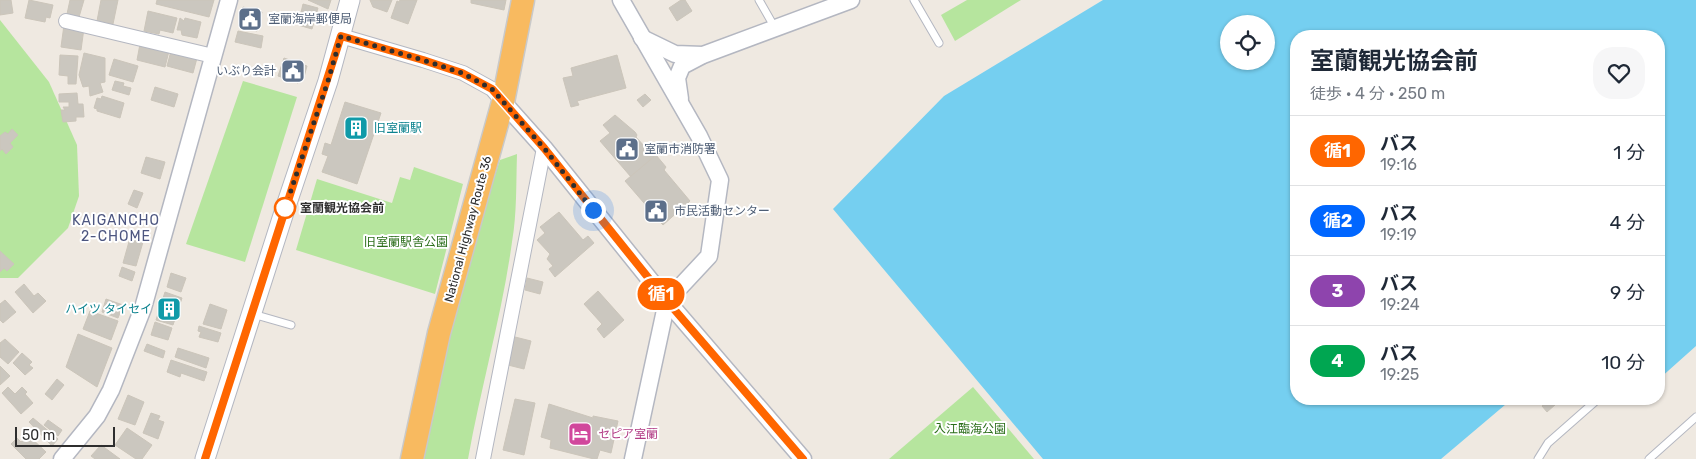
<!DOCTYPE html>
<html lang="ja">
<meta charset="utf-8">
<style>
body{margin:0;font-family:Rubik,"Noto Sans JP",sans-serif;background:#f6f6f7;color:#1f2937;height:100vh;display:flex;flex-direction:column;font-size:19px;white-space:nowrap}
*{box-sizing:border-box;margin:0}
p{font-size:16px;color:#747a83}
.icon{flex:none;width:28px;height:28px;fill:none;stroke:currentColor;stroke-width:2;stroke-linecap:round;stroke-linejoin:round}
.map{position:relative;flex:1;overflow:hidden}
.details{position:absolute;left:1290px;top:30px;width:375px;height:375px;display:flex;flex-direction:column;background:#fff;border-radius:20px;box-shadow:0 1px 4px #0004}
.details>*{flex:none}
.badge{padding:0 10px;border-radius:16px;font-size:18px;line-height:32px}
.controls{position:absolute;left:1220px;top:15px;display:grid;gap:10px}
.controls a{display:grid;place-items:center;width:55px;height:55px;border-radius:50%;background:#fff;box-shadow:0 1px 4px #0004;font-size:25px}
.scale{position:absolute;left:15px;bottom:12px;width:100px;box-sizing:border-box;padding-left:5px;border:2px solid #2e2e2e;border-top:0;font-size:14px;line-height:18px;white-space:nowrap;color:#2e2e2e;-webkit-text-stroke:4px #fff;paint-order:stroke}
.you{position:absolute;width:25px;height:25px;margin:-12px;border:4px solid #fff;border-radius:50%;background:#1a73e8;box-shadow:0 0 0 8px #1a73e833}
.map>.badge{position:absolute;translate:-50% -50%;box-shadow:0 0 0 2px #fff}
.round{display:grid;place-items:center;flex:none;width:52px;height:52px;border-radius:20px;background:#f6f6f7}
.summary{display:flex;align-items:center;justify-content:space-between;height:85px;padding:0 20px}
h1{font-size:24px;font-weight:700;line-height:38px}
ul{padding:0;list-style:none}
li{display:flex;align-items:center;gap:15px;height:70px;padding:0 20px;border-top:1px solid #e0e1e3}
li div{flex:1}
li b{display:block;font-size:19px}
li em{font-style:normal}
li .badge{min-width:55px;font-weight:700;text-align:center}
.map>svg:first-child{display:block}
.green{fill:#b6e59e}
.water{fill:#75cff0;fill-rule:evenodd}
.building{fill:#cbc7bf;stroke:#cbc5ba}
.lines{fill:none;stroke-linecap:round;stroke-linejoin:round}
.service-casing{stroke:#b4b7c1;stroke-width:9}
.minor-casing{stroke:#b4b7c1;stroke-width:16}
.tertiary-casing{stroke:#b4b7c1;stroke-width:19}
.secondary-casing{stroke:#b4b7c1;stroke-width:21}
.trunk-casing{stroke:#c9c9c9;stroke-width:25}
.service{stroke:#fff;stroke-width:7}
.minor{stroke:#fff;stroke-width:14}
.tertiary{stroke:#fff;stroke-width:16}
.secondary{stroke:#fff;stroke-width:19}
.trunk{stroke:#f8ba60;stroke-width:22}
.line-casing{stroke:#fff;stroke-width:11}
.line{stroke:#f60;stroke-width:8}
.walk{stroke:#2e2e2e;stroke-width:5;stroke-dasharray:0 9}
.stop-dot{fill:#fff;stroke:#f60;stroke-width:2.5}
.labels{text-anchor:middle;stroke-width:4;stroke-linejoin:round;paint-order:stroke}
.service-label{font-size:12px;fill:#4e5e75;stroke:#fff;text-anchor:start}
.culture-label{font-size:12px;fill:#0d838f;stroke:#fff;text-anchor:start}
.stop-label{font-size:12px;font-weight:bold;fill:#2e2e2e;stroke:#fff;text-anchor:start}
.street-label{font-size:12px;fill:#2e2e2e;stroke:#fff}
.park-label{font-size:12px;fill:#2c6e1b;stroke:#fff}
.hotel-label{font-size:12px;fill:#b23c85;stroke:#fff;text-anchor:start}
.neighbourhood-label{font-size:14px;letter-spacing:1px;fill:#4d5680;stroke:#fff}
</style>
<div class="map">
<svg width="1696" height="459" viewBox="0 0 1696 459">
<rect width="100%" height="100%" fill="#efe9e1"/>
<g class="green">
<polygon points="967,0 1021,0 955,41 941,15"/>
<polygon points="0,20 49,82 77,145 79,196 68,228 18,278 0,278"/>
<polygon points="243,81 297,97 245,262 186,244"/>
<path d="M517 154C516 183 517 213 512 242 502 315 481 386 468 459H422L464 268 500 160Z"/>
<polygon points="414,167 463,184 435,294 296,250 317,179 392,203 400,177 410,180"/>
<polygon points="973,387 1034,459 889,459"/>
</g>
<path class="water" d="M1103 0H1696V346L1659 379V36H1296V399H1512L1441 459H1043L833 209 944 96ZM1229 24H1266V61H1229Z"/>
<g class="building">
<polygon points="0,0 11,0 13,13 0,15"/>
<polygon points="29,0 53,5 50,18 46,17 45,22 25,18"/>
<polygon points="70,0 84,0 79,17 67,14"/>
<polygon points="101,0 118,0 113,24 97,21"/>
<polygon points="157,0 214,0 209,17 156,4"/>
<polygon points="308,0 331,0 328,9"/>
<polygon points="370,0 392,0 387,12 373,7"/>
<polygon points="400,0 417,0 408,24 391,18 397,1 399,2"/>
<polygon points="471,0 506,0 504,10 471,3"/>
<polygon points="681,0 685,0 692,11 677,21 669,8"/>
<polygon points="303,4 318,8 312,29 298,25"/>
<polygon points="243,7 262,12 257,31 239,26"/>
<polygon points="148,11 177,18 173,33 160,30 159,34 144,31"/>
<polygon points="180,18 184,21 185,18 201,22 197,38 182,35 181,30 177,30"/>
<polygon points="64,25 84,28 81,50 61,47"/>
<polygon points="238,31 263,36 261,48 235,42"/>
<polygon points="140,44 169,51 165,67 137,60"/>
<polygon points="171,51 197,58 193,73 167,66"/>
<polygon points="84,53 105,58 105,82 100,83 103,92 90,96 89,86 83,87 79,75"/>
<polygon points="60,55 78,56 76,84 68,84 68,76 59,75"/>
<polygon points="617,55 626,88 577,101 579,105 571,107 563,78 573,76 571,68"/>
<polygon points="284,58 307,66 304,77 298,83 278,76"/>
<polygon points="114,59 138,66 133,82 109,75"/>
<polygon points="115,81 124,83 123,86 131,88 129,95 112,90"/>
<polygon points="155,87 178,94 174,107 151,100"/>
<polygon points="77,93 78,104 83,104 84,117 76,117 76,121 63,122 61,110 65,110 63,107 69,107 69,102 59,102 59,94"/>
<polygon points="645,94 651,100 643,107 637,100"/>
<polygon points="102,96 124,103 120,118 97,111 97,109 94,108 97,98 101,99"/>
<polygon points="345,102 381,113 357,184 322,172 328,156 322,154 325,143 331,145"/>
<polygon points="615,115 635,132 637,135 636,137 654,157 631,177 600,141 610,133 603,125"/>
<polygon points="12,129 18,135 10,143 13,147 6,154 2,149 0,151 0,136 5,132 8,134"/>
<polygon points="656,155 666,167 664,170 690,201 663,225 625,181"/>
<polygon points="146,157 165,162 160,179 141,173"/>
<polygon points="134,190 143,193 137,208 128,204"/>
<polygon points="559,212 583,240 588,236 594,243 555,277 549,269 553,266 547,259 550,254 537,240 545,233 540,227"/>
<polygon points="130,238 143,242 136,266 123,263"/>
<polygon points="0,251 14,264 7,271 4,268 0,272"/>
<polygon points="122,267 135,272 132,281 119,276"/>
<polygon points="171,273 186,278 181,292 167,287"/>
<polygon points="527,278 543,282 540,294 525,290"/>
<polygon points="24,284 34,296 38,293 46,301 33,313 15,292"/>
<polygon points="598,291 624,320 604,338 597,329 602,324 584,304"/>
<polygon points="165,292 182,298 173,325 156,320"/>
<polygon points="106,299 123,305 118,318 102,312"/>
<polygon points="5,300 16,312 3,323 0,320 0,304"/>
<polygon points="210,304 227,310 221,329 203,324"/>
<polygon points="90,311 118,321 111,340 83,329"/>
<polygon points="155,322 172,328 168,340 151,335"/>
<polygon points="199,326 221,333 218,342 199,337 201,332 198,331"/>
<polygon points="78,334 112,348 97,387 66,367"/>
<polygon points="515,337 531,341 524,369 508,365"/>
<polygon points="5,339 19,352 8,364 0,357 0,343"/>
<polygon points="147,344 165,351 163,358 144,351"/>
<polygon points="178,348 209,358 206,368 175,357"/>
<polygon points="22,353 32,362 29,365 33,368 25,375 13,363"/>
<polygon points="171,360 207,372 204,381 181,373 180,377 167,372"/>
<polygon points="0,366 10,376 0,385"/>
<polygon points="57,379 64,385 52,400 45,394"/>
<polygon points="8,387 15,394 22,387 27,392 25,394 33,403 21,414 2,393"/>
<polygon points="128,395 144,402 135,425 118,419"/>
<polygon points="515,399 535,403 524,455 503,450"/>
<polygon points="1550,399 1556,404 1547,412 1542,406"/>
<polygon points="549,404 593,418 593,416 618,421 611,453 600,450 597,459 594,459 550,448 551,440 541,437"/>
<polygon points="151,413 160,416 158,420 164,422 158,439 143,433"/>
<polygon points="33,418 58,439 52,446 29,422"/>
<polygon points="48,420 62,430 58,436 44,425"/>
<polygon points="127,428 152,445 142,459 136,459 115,445"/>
<polygon points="28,435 46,452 39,459 26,459 11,444 17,438 21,442"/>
<polygon points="101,445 120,459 95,459 91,456"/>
</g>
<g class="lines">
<g class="service-casing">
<g id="service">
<polyline points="759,0 775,28"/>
<polyline points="914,0 939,43"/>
<polyline points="253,314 291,325"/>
<polyline points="1538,459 1548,443 1598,399"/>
<polyline points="1649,459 1696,417"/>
</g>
</g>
<g class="minor-casing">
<g id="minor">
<polyline points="66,21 213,56"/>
<polyline points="341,36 423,60 463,73 492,89 503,102"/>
<polyline points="483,459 544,148"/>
</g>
</g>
<g class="tertiary-casing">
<g id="tertiary">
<polyline points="621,0 699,136 720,180 709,256 667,301 633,459"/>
<polyline points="642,38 675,54 703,55 851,0"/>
<polyline points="680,99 677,78 682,66 701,56"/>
<polyline points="503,102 544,148 667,301 803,459"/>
<polyline points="62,459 97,416 111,390 143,308 229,0"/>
</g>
</g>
<g class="secondary-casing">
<polyline id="secondary" points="205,459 286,206 328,81 350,0"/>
</g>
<g class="trunk-casing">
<polyline id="trunk" points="412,459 439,333 503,102 523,0"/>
</g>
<use href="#service" class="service"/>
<use href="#minor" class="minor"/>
<use href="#tertiary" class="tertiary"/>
<use href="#secondary" class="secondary"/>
<use href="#trunk" class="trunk"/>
</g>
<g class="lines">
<g class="line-casing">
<polyline id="line" points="205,459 341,36 423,60 462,73 492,89 544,148 667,301 803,459"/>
</g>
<use href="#line" class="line"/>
<polyline class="walk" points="285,208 328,81 341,36 423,60 462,73 492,89 544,148 593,210"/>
</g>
<defs>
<g id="civic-square" transform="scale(1.25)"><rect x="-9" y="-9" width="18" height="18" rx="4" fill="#5c6f8a" stroke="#fff"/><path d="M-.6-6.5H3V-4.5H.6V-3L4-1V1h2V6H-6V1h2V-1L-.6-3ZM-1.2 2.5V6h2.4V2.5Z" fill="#fff"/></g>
<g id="building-square" transform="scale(1.25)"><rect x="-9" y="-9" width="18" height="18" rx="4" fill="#0f9aa8" stroke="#fff"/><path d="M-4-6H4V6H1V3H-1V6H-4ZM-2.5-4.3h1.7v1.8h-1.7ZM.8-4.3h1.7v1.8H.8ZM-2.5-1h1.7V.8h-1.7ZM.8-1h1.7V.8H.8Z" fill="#fff"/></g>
<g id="hotel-square" transform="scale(1.25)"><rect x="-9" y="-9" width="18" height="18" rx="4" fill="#d1479c" stroke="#fff"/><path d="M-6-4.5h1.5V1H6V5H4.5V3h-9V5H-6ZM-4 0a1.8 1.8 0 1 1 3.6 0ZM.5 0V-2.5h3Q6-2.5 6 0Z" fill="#fff"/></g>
</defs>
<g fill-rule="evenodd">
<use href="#civic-square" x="250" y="19"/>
<use href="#civic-square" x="293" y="71"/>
<use href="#building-square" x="356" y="128"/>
<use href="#civic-square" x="627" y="149"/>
<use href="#civic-square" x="656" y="211"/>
<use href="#building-square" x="169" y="309"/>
<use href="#hotel-square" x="580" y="434"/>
</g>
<circle class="stop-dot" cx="285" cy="208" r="10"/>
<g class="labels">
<g class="service-label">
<text x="268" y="23">室蘭海岸郵便局</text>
<text x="276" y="75" text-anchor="end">いぶり会計</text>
<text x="644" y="153">室蘭市消防署</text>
<text x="674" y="215">市民活動センター</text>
</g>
<g class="culture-label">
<text x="374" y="132">旧室蘭駅</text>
<text x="152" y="313" text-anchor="end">ハイツ タイセイ</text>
</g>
<g class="stop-label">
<text x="300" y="212">室蘭観光協会前</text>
</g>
<g class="street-label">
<text transform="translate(468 229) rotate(-75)" y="4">National Highway Route 36</text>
</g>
<g class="park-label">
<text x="406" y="246">旧室蘭駅舎公園</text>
<text x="970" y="433">入江臨海公園</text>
</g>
<g class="hotel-label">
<text x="598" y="438">セピア室蘭</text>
</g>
<g class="neighbourhood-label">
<text x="116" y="225">KAIGANCHO<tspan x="116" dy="16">2-CHOME</tspan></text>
</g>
</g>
</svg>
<div class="controls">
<a><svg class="icon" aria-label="locate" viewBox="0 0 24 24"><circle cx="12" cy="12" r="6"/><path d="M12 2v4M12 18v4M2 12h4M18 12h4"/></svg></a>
</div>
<div class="scale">50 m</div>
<div class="you" style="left:593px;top:210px"></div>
<b class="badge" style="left:661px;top:294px;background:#f60;color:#fff">循1</b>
<section class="details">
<div class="summary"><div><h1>室蘭観光協会前</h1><p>徒歩 · 4 分 · 250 m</p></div><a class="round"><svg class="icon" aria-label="heart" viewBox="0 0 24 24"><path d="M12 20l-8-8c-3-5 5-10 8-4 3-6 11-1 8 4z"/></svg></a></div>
<ul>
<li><span class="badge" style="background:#f60;color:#fff">循1</span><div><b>バス</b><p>19:16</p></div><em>1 分</em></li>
<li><span class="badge" style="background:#06f;color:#fff">循2</span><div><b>バス</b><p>19:19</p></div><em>4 分</em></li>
<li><span class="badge" style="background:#8e44ad;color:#fff">3</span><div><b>バス</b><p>19:24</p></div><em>9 分</em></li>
<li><span class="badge" style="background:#00a651;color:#fff">4</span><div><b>バス</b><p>19:25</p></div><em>10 分</em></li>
</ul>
</section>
</div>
